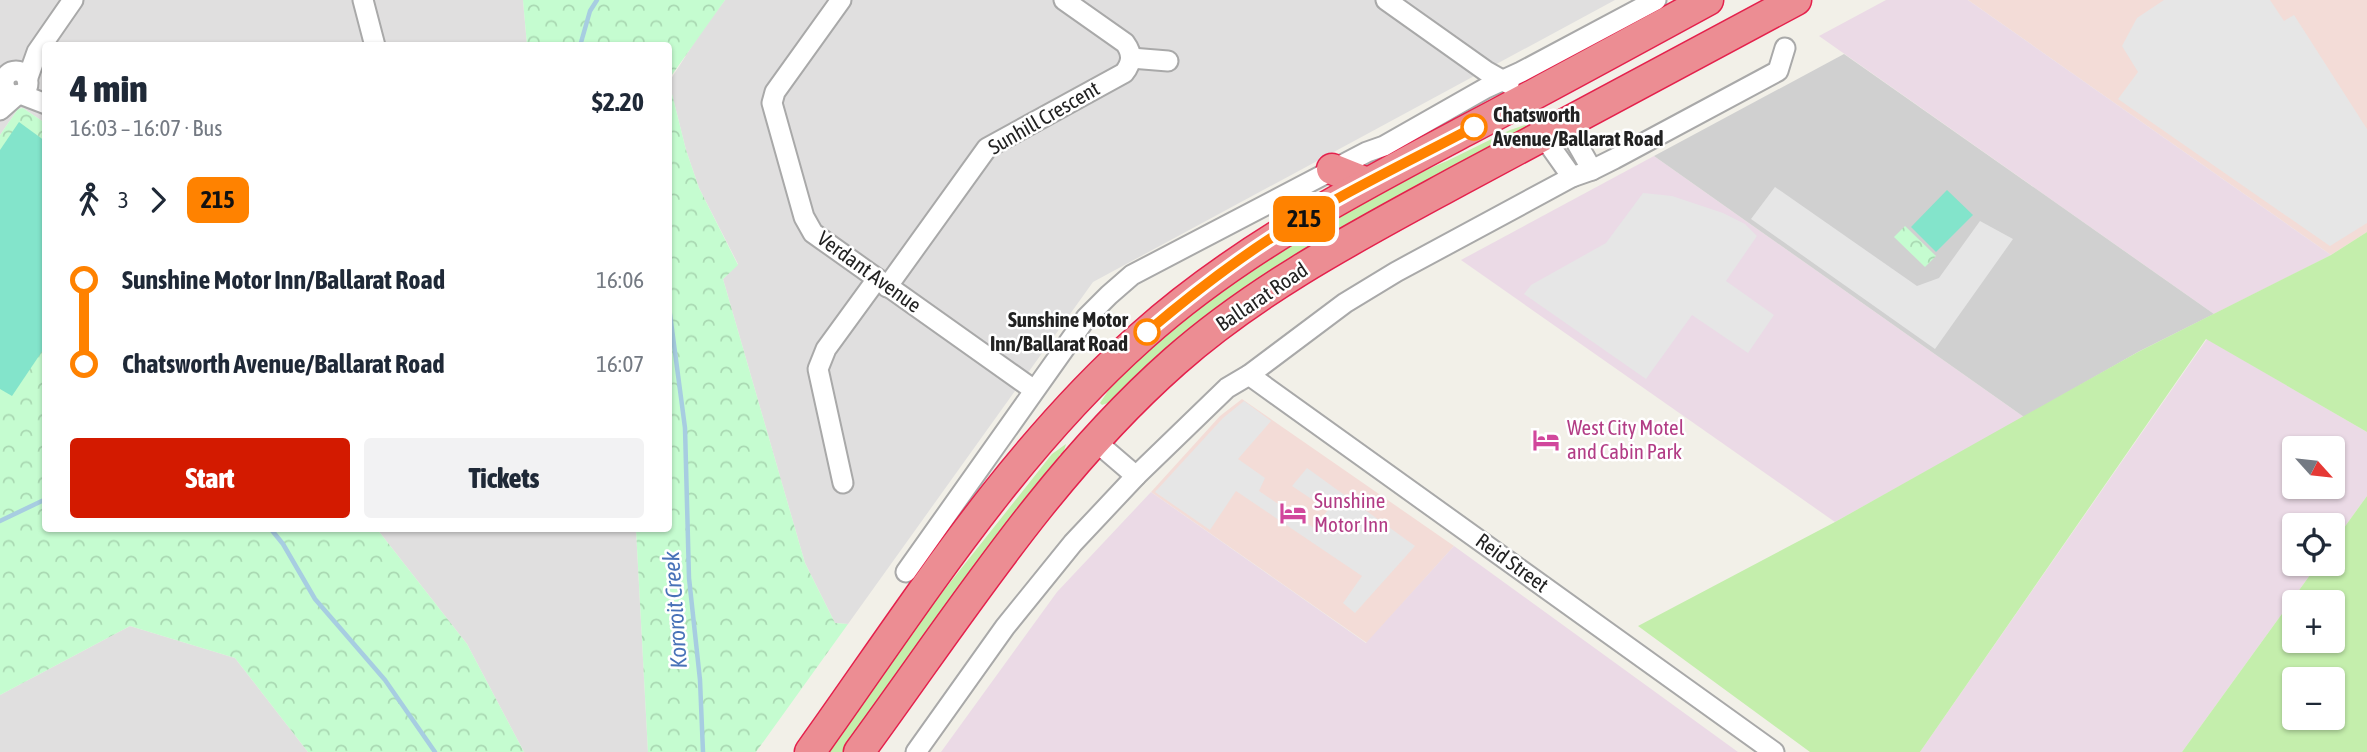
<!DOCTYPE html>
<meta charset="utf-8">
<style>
body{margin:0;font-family:"Asap Condensed",sans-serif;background:#f2f2f3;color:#1f2937;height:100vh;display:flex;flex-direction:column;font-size:26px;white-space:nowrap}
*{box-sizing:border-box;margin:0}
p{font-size:23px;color:#747a83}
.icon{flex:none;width:38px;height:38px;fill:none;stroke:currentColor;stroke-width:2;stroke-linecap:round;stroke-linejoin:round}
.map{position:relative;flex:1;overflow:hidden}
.sheet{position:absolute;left:42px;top:42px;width:630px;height:490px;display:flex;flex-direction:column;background:#fff;border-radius:7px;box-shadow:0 2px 5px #0004}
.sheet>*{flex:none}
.badge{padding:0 14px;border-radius:10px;font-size:24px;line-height:46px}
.needle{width:46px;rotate:117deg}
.tools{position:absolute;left:2282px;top:436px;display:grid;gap:14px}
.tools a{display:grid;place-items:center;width:63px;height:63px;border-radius:7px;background:#fff;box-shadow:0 2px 5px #0004;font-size:35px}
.map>.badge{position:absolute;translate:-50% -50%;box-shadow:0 0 0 4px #fff}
.legs{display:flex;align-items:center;gap:10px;height:77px;padding:0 28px;font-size:23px}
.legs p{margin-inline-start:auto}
.overview{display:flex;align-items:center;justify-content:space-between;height:119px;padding:0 28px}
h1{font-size:38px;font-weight:800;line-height:52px}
.button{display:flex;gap:14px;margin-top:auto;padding:14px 28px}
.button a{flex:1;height:80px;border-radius:7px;background:#d31a00;color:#fff;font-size:28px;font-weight:800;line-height:80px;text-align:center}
.button a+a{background:#f2f2f3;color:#1f2937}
ul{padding:0 28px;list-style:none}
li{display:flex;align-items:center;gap:24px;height:84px;font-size:26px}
li i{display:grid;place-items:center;width:10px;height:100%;margin:0 9px;background:currentColor}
li i::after{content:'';width:18px;height:18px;margin:-9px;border:5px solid;border-radius:50%;background:#fff}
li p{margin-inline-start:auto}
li:first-child i{background:linear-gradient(#0000 50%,currentColor 0)}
li:last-child i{background:linear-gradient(currentColor 50%,#0000 0)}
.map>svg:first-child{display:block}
.residential{fill:#e0dfdf}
.commercial{fill:#f3dcd7}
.industrial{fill:#ebdae6;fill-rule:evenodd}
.religious{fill:#d0d0d0}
.grass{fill:#c4eeac;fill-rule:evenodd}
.park{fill:url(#park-crowns)}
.pitch{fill:#83e4cb}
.parking{fill:#e6e6e6}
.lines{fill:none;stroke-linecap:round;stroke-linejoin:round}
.stream{stroke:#a7cde1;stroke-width:4.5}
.minor-casing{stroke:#a9a9a9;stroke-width:23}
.highway-casing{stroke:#e4214c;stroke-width:33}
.minor{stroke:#fff;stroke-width:19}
.highway{stroke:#ec8d93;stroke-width:30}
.line-1-casing{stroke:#fff;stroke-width:16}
.line-1{stroke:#ff8200;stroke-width:10}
.stop-1-dot{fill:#fff;stroke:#ff8200;stroke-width:3.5}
.labels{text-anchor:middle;stroke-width:5;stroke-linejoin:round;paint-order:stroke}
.stop-label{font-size:21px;font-weight:bold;fill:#222;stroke:#fff;text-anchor:start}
.street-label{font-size:21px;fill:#222;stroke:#fff}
.hotel-label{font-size:21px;fill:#b23c85;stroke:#fff;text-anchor:start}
.water-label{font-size:23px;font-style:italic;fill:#4872b8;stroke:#fff}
</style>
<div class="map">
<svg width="2367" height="752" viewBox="0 0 2367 752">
<defs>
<pattern id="park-crowns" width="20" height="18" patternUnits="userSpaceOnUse" patternTransform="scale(1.75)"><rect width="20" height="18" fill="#c5fcd0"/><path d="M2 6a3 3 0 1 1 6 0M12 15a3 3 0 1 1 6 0" fill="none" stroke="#a9d8b2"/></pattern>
</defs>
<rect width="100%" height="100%" fill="#f2f0e8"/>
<g class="residential">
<polygon points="0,0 523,0 527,45 46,46 45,123 23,108 18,109 0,135"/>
<polygon points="725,0 1615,0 1093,282 848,624 835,623 805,563 723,279 738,264 699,188 686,150 669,82 701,32"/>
<polygon points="377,529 636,529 648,752 524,752 467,644"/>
<polygon points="130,626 235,658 308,752 0,752 0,695"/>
</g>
<g class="commercial">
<polygon points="1968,0 2367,0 2367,232 2331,255"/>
<polygon points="1242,399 1454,546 1367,643 1151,492 1220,416"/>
</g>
<g class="industrial">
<polygon points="1886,0 1968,0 2331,255 2214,314 1819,36"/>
<polygon points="1654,156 2024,417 1835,522 1461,260"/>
<path d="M2207 339 2367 432V496L2333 543V525H2294V564H2318L2182 752H1920ZM2294 448H2333V486H2294Z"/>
<polygon points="1151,492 1366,643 1454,546 1738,752 941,752 1057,592"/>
</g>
<polygon class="religious" points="1844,54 2214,314 2138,352 2024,417 1654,156"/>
<g class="grass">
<polygon points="1525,125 1529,127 1116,400 1102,405 1100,403 1114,382 1148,348 1215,293 1281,248 1407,178 1447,161 1510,130"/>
<polygon points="2367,232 2367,432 2206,339 1920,752 1810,752 1638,626 1835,522 2138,352 2331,255"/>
<polygon points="1066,444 1063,454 1060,454 1055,464 847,752 826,752 918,623 1052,454"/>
<path d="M2367 496V752H2182L2318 564H2333V543ZM2294 602H2333V640H2294ZM2294 679H2333V718H2294Z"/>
</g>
<g class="park">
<polygon points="523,0 725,0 669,79 668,46 527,45"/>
<polygon points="669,82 686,150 699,188 738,265 723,279 805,563 835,623 848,624 756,752 648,752 636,529 668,528"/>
<polygon points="23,108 45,123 46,528 377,529 467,644 524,752 308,752 235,658 130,626 0,695 0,135 18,109"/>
<polygon points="1905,226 1936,256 1925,267 1894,237"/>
</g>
<g class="pitch">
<polygon points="19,122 45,141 45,347 12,396 0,389 0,150"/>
<polygon points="1947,190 1973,215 1936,252 1911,227"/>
</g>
<g class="parking">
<polygon points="2164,0 2270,0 2284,21 2294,15 2367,129 2367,223 2330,246 2118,99 2138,72 2122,46 2137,18"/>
<polygon points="1775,187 1917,286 1939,278 1980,221 2013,239 1935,349 1751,219"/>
<polygon points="1643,193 1672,196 1723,213 1745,224 1757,236 1726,281 1774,315 1748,353 1692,315 1646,379 1524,294 1531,285 1606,243"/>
<polygon points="1244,401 1271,421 1238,459 1265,478 1259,491 1314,528 1328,510 1292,486 1307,468 1415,546 1355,613 1343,603 1362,576 1236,491 1210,530 1155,492 1223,418"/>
</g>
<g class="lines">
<g class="stream">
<polyline points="580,46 590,11 597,0"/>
<polyline points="668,299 685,428 689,578 700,680 703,752"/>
<polyline points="0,521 46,499"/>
<polyline points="270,528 283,544 315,599 385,680 435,752"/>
</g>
<g class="minor-casing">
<g id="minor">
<polyline points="363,0 375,46"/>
<polyline points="841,0 775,92 772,103 804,217 813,233 1034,390"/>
<polyline points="1386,0 1486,71 1509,84"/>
<polyline points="1131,58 1168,61"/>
<circle cx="16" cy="83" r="12"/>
<polyline points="27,80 37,52 73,0"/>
<polyline points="20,94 46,104"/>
<polyline points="0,110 17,95"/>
<polyline points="1566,124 1592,170"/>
<polyline points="1543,136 1572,177"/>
<path d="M887 287 987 148 1124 73C1132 63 1133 54 1125 43L1064 0"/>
<polyline points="1249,375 1774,752"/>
<polyline points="1094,440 1136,476"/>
<polyline points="843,483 818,369 826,349 877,279"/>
<polyline points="906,572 1086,318 1109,295 1132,275 1367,152 1384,146 1486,88 1521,72 1656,0"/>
<polyline points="916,752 1005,627 1073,543 1136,476 1227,388 1249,375 1345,303 1396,272 1572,177 1592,170 1614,159 1778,71 1785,48"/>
</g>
</g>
<g class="highway-casing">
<g id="highway">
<polyline points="1332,169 1367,183"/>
<path d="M810 752C913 608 1009 454 1142 336 1238 250 1352 191 1465 131 1547 88 1627 44 1708 0"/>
<path d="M859 752C958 617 1049 472 1175 361 1260 286 1361 234 1460 180 1572 120 1684 60 1796 0"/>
</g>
</g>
<use href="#minor" class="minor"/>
<use href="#highway" class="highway"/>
</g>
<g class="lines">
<g class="line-1-casing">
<path id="line-1" d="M1147 332C1187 298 1228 266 1271 238 1336 196 1406 163 1474 127"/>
</g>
<use href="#line-1" class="line-1"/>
</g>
<defs>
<g id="hotel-bare" transform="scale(2.1)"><path d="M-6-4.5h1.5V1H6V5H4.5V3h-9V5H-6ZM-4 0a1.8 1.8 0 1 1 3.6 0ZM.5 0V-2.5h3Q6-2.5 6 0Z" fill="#d1479c" stroke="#fff" stroke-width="2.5" paint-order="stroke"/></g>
</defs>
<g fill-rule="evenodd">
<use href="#hotel-bare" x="1546" y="440"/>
<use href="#hotel-bare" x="1293" y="513"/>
</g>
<g class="stop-1-dot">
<circle cx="1474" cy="127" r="12"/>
<circle cx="1147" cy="332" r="12"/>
</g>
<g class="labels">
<g class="stop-label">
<text x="1493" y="122">Chatsworth<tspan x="1493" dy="24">Avenue/Ballarat Road</tspan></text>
<text x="1128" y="327" text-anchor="end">Sunshine Motor<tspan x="1128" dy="24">Inn/Ballarat Road</tspan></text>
</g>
<g class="street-label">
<text transform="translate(1044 118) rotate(-30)" y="7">Sunhill Crescent</text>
<text transform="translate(869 272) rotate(36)" y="7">Verdant Avenue</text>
<text transform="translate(1262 297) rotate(-34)" y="7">Ballarat Road</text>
<text transform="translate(1512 563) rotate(36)" y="7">Reid Street</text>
</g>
<g class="hotel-label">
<text x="1567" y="435">West City Motel<tspan x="1567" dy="24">and Cabin Park</tspan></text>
<text x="1314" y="508">Sunshine<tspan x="1314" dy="24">Motor Inn</tspan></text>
</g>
<g class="water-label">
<text transform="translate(675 610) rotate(-94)" y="8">Kororoit Creek</text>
</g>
</g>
</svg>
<div class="tools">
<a><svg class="needle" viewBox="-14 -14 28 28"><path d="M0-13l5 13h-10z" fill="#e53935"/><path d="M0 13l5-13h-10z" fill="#747a83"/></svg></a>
<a><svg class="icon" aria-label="locate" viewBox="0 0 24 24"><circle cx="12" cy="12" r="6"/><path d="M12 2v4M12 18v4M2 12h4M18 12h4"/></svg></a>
<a>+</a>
<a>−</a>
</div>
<b class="badge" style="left:1304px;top:219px;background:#ff8200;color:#111">215</b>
<section class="sheet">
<div class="overview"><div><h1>4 min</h1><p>16:03 – 16:07 · Bus</p></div><b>$2.20</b></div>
<div class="legs"><svg class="icon" aria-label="walk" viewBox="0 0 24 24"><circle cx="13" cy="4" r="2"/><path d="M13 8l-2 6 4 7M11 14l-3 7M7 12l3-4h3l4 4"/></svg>3<svg class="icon" aria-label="forward" viewBox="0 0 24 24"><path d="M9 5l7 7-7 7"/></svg><b class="badge" style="background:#ff8200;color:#111">215</b></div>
<ul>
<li><i style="color:#ff8200"></i><b>Sunshine Motor Inn/Ballarat Road</b><p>16:06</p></li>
<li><i style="color:#ff8200"></i><b>Chatsworth Avenue/Ballarat Road</b><p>16:07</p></li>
</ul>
<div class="button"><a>Start</a><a>Tickets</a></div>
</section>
</div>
